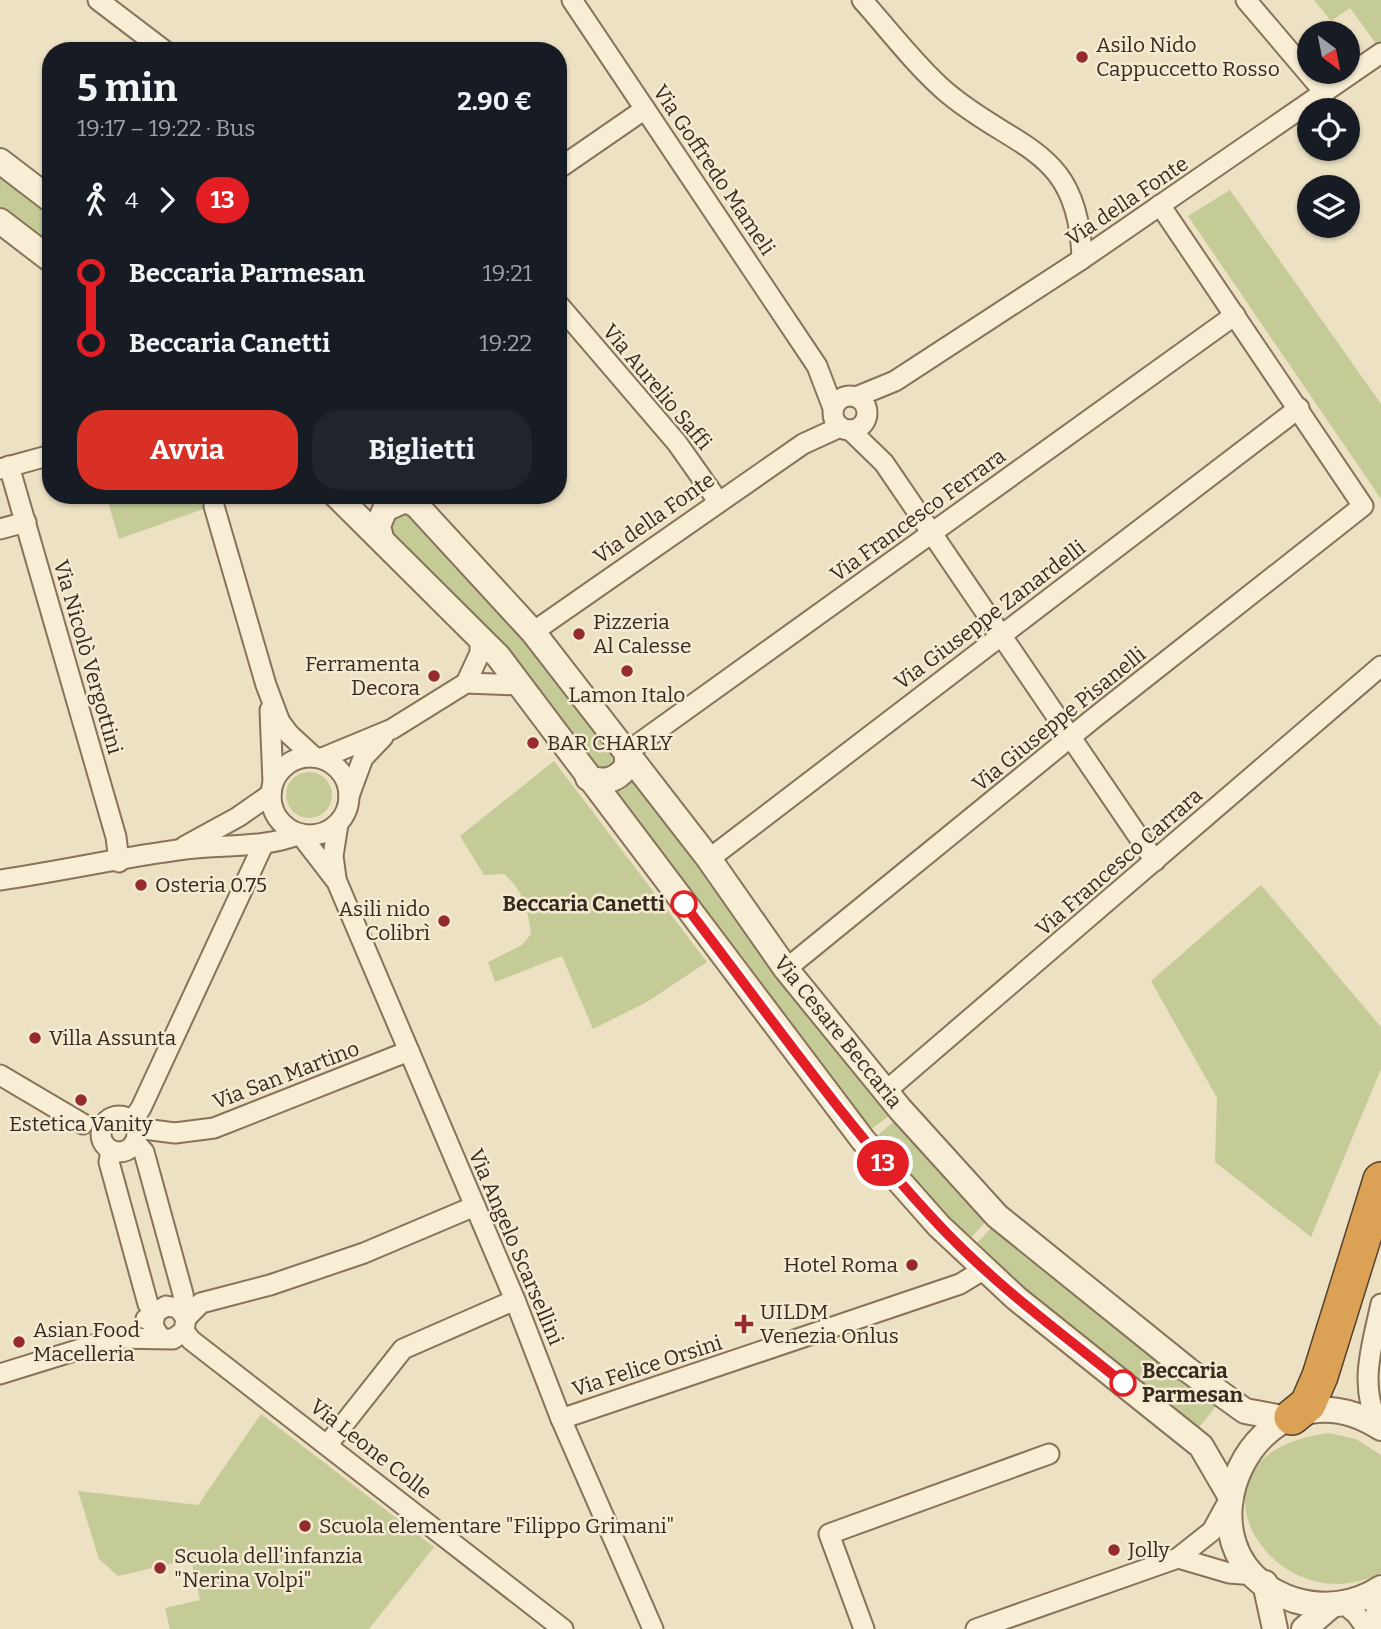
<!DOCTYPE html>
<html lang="it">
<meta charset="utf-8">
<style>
body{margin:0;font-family:Bitter,serif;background:#20242c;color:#f1f3f6;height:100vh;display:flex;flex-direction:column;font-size:26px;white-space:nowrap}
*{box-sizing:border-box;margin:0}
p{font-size:23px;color:#9ea1a6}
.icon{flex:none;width:38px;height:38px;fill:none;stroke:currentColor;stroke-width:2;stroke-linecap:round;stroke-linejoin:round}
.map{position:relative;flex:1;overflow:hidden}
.drawer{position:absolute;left:42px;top:42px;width:525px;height:462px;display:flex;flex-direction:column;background:#171b24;border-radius:28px;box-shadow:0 2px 5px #0004}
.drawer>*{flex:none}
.badge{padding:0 14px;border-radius:23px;font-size:24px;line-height:46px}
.needle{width:46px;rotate:148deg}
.fabs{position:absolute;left:1297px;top:21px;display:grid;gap:14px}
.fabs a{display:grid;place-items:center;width:63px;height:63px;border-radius:50%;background:#171b24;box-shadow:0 2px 5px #0004;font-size:35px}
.map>.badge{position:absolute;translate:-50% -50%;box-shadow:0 0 0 4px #fff}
.legs{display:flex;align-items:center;gap:10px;height:77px;padding:0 35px;font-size:23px}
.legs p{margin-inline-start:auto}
.headline{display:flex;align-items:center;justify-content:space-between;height:119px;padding:0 35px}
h1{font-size:38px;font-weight:700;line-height:52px}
.primary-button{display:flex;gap:14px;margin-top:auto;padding:14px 35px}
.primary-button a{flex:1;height:80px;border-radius:28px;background:#d93025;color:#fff;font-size:28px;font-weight:700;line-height:80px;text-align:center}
.primary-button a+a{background:#20242c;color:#f1f3f6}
ul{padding:0 35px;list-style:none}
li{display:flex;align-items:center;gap:24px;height:70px;font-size:26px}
li i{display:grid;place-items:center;width:10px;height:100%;margin:0 9px;background:currentColor}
li i::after{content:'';width:18px;height:18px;margin:-9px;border:5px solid;border-radius:50%;background:#171b24}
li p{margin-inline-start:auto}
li:first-child i{background:linear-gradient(#0000 50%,currentColor 0)}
li:last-child i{background:linear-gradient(currentColor 50%,#0000 0)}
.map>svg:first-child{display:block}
.green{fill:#c5cb97}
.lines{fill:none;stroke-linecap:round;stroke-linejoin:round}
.minor-casing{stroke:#87725a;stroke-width:23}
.tertiary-casing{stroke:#87725a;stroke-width:28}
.motorway-casing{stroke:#55412e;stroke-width:38}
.minor{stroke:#f8eed6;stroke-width:19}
.tertiary{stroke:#f8eed6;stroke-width:24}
.motorway{stroke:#dba155;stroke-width:35}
.line-1-casing{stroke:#fff;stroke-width:16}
.line-1{stroke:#e31e24;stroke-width:10}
.poi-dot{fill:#952b2c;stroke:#f5ebd3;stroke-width:2.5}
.stop-1-dot{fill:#fff;stroke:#e31e24;stroke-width:3.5}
.labels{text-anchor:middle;stroke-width:5;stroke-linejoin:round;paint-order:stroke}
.poi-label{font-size:21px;fill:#372a1e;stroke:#f5ebd3;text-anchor:start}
.street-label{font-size:21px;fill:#372a1e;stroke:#f5ebd3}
.stop-label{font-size:21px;font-weight:bold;fill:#372a1e;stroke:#f5ebd3;text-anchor:end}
</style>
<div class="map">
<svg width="1381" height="1629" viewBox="0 0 1381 1629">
<rect width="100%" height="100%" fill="#ede1c3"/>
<g class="green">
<polygon points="1314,0 1381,0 1381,41 1377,45 1350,8 1331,21"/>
<polygon points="0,169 51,209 51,254 0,215"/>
<polygon points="1230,190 1381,404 1381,499 1188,216"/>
<polygon points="106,495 243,495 119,539"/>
<polygon points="401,514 416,519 504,613 620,759 619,767 596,773 389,534 389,525"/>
<path d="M554 761 707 962 647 1002 593 1029 562 956 495 982 488 962 522 945 531 934C528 910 523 890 504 874L484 875 460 836Z"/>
<circle cx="309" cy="795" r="23"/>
<polygon points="633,776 893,1113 866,1133 613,793 624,789"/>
<polygon points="1261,885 1381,1027 1381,1069 1311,1237 1215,1162 1217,1098 1151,981"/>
<polygon points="897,1119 987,1220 967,1242 872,1140"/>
<polygon points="995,1224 1016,1247 1216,1406 1197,1430 971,1249"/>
<polygon points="261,1414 434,1547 369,1629 170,1629 165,1608 200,1600 191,1559 118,1576 99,1559 78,1491 198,1505"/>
<path d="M1329 1433 1356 1439 1381 1455V1573C1271 1629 1166 1453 1329 1433Z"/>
</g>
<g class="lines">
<g class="minor-casing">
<g id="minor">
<polyline points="98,0 165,51"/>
<polyline points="572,0 817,366 833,408"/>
<path d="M862 0C889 30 915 65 945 91 1015 151 1079 146 1082 259"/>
<polyline points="1246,0 1325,93"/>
<polyline points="558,169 645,109"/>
<polyline points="558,304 677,443 718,501"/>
<circle cx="850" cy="413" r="17"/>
<polyline points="856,397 895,381 1082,259 1381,53"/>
<polyline points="850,430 884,463 1155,861"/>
<polyline points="9,466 116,837 119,862"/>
<polyline points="0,469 51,455"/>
<polyline points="214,506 266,685 280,722 289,734 314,757"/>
<polyline points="0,529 26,522"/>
<polyline points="533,632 803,444 840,427"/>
<polyline points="466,683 520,685"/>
<polyline points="270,710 273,783"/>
<polyline points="627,752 1235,315"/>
<circle cx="310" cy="796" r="39"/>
<polyline points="322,758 392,729 466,683 480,653 480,637"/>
<polyline points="349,796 363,758 383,737"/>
<polyline points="185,846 238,817 271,794"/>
<polyline points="709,859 1299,408"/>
<polyline points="336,878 333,856 338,824"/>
<path d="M0 880C62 871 123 857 185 849 224 844 263 849 300 834L337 882 515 1300 561 1419 653 1629"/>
<polyline points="786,969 1094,718 1363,506 1160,205"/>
<polyline points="0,1075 83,1124"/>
<polyline points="886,1091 1381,666"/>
<circle cx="119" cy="1134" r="18"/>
<polyline points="132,1121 141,1108 263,845"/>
<polyline points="136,1128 175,1133 214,1128 409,1051"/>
<polyline points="135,1142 144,1152 183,1294 186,1318"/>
<polyline points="111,1151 109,1162 148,1304 155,1313 146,1319"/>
<polyline points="186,1318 201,1303 270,1285 364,1253 475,1206"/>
<polyline points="184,1331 191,1340 563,1629"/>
<polyline points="0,1374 116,1338 173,1339 184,1331 186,1318 178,1308 166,1306 155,1313 153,1326 160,1337"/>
<polyline points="561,1419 960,1284 983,1270"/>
<path d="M1379 1426C1358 1385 1372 1346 1381 1304"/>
<polyline points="328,1444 403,1349 515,1300"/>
<polyline points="1178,1558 1229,1573 1255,1575"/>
<polyline points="1375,1591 1377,1629"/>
<polyline points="1343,1603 1356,1614 1367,1629"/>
<polyline points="864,1629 829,1534 1049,1454"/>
<polyline points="976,1629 1178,1558 1212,1531 1229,1500"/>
</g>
</g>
<g class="tertiary-casing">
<g id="tertiary">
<polyline points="0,161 51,200"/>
<polyline points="0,221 51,260"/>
<polyline points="336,495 498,656 863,1140 939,1226 1016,1298 1201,1446 1229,1494"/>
<polyline points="407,495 533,632 709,859 786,969 900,1109 997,1216 1188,1370 1245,1411 1288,1419"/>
<polyline points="381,538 378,526 385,509 405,500 417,505"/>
<path d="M588 778C604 783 617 781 627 766V752"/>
<path d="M1381 1428C1257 1348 1160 1555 1294 1600 1324 1609 1355 1605 1381 1588"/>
<polyline points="1265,1583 1275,1629"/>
<polyline points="1304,1629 1332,1605"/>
</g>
</g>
<g class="motorway-casing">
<polyline id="motorway" points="1292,1417 1308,1404 1320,1376 1381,1180"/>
</g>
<use href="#minor" class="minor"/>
<use href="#tertiary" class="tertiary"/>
<use href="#motorway" class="motorway"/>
</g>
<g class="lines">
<g class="line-1-casing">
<path id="line-1" d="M684 904C767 1012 845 1125 938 1224 994 1284 1060 1332 1123 1383"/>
</g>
<use href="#line-1" class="line-1"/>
</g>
<g class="poi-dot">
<circle cx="1082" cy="57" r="7"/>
<circle cx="579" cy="634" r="7"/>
<circle cx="627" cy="671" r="7"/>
<circle cx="434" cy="676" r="7"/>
<circle cx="533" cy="743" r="7"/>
<circle cx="141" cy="885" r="7"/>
<circle cx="444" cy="921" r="7"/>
<circle cx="35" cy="1038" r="7"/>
<circle cx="81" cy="1100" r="7"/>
<circle cx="912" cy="1265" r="7"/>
<path d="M740.5 1313.5h7v7h7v7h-7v7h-7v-7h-7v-7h7z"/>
<circle cx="19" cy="1342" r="7"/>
<circle cx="305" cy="1526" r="7"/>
<circle cx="1114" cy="1550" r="7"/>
<circle cx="160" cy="1568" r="7"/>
</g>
<g class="stop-1-dot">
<circle cx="684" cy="904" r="12"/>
<circle cx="1123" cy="1383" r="12"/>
</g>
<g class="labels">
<g class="poi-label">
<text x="1096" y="52">Asilo Nido<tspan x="1096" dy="24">Cappuccetto Rosso</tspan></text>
<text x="593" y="629">Pizzeria<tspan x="593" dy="24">Al Calesse</tspan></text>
<text x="420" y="671" text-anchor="end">Ferramenta<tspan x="420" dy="24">Decora</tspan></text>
<text x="627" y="702" text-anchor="middle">Lamon Italo</text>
<text x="547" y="750">BAR CHARLY</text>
<text x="155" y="892">Osteria 0.75</text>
<text x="430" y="916" text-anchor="end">Asili nido<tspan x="430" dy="24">Colibrì</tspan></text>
<text x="49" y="1045">Villa Assunta</text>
<text x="81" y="1131" text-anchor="middle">Estetica Vanity</text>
<text x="898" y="1272" text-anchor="end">Hotel Roma</text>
<text x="760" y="1319">UILDM<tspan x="760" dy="24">Venezia Onlus</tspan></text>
<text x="33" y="1337">Asian Food<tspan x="33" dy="24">Macelleria</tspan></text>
<text x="319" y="1533">Scuola elementare "Filippo Grimani"</text>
<text x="1128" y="1557">Jolly</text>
<text x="174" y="1563">Scuola dell'infanzia<tspan x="174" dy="24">"Nerina Volpi"</tspan></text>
</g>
<g class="street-label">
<text transform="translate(714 170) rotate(56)" y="7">Via Goffredo Mameli</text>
<text transform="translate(1127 201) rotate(-34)" y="7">Via della Fonte</text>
<text transform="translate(657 387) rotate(50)" y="7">Via Aurelio Saffi</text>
<text transform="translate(918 515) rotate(-36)" y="7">Via Francesco Ferrara</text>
<text transform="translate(654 518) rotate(-35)" y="7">Via della Fonte</text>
<text transform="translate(990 615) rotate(-37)" y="7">Via Giuseppe Zanardelli</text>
<text transform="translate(88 657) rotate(74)" y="7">Via Nicolò Vergottini</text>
<text transform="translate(1059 719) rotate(-39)" y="7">Via Giuseppe Pisanelli</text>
<text transform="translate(1119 862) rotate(-41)" y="7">Via Francesco Carrara</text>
<text transform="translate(838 1032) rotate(51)" y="7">Via Cesare Beccaria</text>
<text transform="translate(286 1075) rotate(-21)" y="7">Via San Martino</text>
<text transform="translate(516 1247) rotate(67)" y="7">Via Angelo Scarsellini</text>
<text transform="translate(647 1366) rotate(-18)" y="7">Via Felice Orsini</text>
<text transform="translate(371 1449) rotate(38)" y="7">Via Leone Colle</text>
</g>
<g class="stop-label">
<text x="665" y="911">Beccaria Canetti</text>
<text x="1142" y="1378" text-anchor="start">Beccaria<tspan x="1142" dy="24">Parmesan</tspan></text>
</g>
</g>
</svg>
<div class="fabs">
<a><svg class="needle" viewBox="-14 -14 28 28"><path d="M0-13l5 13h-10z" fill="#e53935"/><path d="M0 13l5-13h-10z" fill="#9ea1a6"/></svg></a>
<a><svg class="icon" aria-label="locate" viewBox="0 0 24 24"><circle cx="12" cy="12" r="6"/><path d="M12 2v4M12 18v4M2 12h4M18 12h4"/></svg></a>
<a><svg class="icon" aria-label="layers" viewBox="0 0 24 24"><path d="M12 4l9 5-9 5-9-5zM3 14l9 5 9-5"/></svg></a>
</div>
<b class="badge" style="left:883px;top:1163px;background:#e31e24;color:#fff">13</b>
<section class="drawer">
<div class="headline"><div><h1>5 min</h1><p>19:17 – 19:22 · Bus</p></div><b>2.90 €</b></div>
<div class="legs"><svg class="icon" aria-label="walk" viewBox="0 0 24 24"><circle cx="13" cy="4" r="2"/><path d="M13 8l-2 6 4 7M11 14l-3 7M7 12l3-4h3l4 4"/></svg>4<svg class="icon" aria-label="forward" viewBox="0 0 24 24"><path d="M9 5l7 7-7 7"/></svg><b class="badge" style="background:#e31e24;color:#fff">13</b></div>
<ul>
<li><i style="color:#e31e24"></i><b>Beccaria Parmesan</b><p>19:21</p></li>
<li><i style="color:#e31e24"></i><b>Beccaria Canetti</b><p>19:22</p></li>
</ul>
<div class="primary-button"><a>Avvia</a><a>Biglietti</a></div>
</section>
</div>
